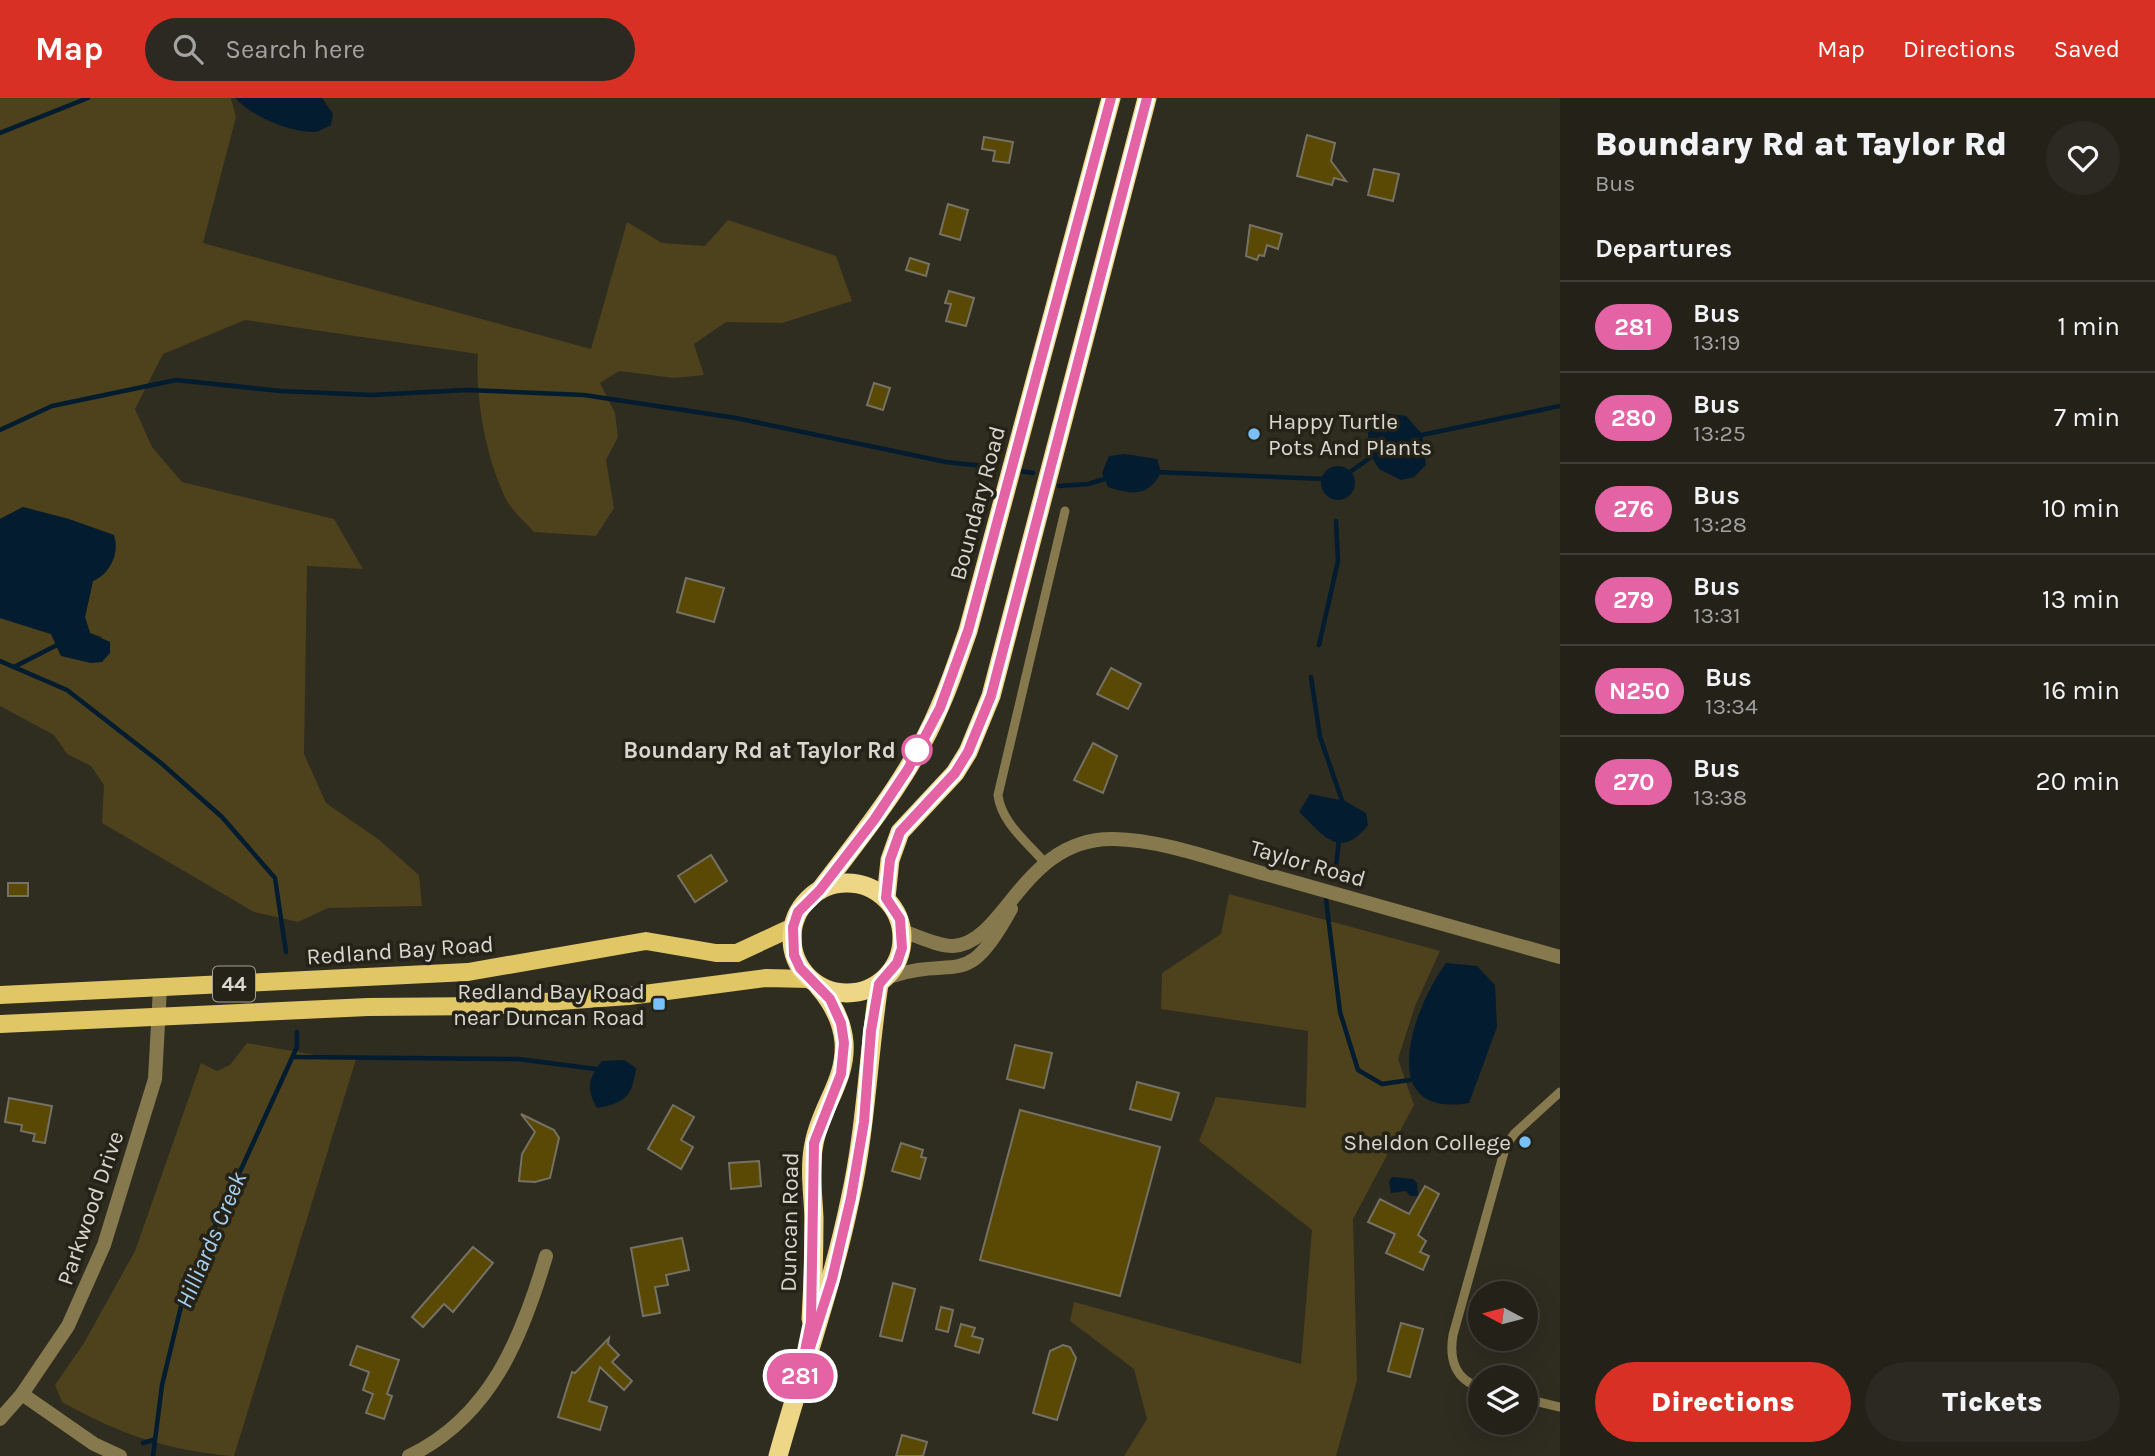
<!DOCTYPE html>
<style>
body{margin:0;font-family:Karla,sans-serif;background:#2b2921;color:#f1f3f6;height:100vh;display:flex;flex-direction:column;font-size:26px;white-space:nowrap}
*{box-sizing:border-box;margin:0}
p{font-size:23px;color:#a3a3a2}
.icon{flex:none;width:38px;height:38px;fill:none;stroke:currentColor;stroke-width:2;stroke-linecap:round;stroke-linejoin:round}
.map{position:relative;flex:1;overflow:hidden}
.details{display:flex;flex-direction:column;background:#232118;width:595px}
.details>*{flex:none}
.badge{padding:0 14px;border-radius:23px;font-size:24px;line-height:46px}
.needle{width:46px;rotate:277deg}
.fabs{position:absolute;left:1468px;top:1183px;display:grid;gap:14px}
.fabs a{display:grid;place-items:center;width:70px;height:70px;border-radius:50%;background:#232118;box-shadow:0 7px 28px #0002,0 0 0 2px #403e37;font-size:35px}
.map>.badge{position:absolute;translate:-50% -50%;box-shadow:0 0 0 4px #fff}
h2{padding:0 35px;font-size:26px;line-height:63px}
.round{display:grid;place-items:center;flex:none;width:74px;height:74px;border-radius:37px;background:#2b2921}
.summary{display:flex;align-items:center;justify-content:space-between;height:119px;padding:0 35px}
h1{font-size:33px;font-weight:800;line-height:52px}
.primary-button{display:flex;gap:14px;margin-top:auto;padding:14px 35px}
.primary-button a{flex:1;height:80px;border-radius:42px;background:#d93025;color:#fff;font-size:28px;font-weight:800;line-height:80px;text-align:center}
.primary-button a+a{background:#2b2921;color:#f1f3f6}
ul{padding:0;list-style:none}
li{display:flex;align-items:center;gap:21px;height:91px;padding:0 35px;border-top:2px solid #403e37}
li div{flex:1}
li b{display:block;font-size:26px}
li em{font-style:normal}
li .badge{min-width:77px;font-weight:700;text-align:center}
header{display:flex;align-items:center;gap:42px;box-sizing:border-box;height:98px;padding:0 35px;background:#d93025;color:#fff}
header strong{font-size:33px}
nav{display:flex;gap:38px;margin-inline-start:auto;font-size:24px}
.search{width:490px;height:63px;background:#2b2921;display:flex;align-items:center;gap:18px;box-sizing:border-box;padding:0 24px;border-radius:38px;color:#a3a3a2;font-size:26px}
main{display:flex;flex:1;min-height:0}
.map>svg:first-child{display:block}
.green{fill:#4d421c}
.water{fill:#031c2f}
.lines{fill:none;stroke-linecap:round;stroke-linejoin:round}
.stream{stroke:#031c2f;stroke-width:4.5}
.building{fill:#594905;stroke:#757164;stroke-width:2}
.service{stroke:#86794d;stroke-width:9}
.minor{stroke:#86794d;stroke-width:14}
.tertiary{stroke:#86794d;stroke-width:14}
.primary{stroke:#e1c665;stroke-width:18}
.trunk{stroke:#edd685;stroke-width:19}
.line-casing{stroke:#fff;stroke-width:16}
.line{stroke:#e463a4;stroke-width:10}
.poi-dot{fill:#79bff8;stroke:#252217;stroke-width:2.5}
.stop-dot{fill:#fff;stroke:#e463a4;stroke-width:3.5}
.labels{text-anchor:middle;stroke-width:7;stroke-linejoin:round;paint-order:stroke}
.shield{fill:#252217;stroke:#a3a198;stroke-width:2}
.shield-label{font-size:21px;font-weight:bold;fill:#d9d7cf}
.poi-label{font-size:23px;fill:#d9d7cf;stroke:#252217;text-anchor:end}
.street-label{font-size:23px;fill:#d9d7cf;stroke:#252217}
.stop-label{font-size:23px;font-weight:bold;fill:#d9d7cf;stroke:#252217;text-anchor:end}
.water-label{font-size:24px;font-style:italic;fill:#a7d2f5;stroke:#252217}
</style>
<header>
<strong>Map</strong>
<div class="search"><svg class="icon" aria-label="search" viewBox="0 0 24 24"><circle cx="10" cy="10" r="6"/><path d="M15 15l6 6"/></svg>Search here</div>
<nav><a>Map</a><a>Directions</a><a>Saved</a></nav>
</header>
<main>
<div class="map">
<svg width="1560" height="1358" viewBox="0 0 1560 1358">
<rect width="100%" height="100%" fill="#2f2c20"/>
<g class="green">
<path d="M0 0H231L236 19 203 145 591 251 627 124 662 145 705 148 728 122 836 158 852 203 782 225 726 224 694 246 704 277 674 280 619 273 600 285 615 315 618 339 606 362 614 410 596 438 534 434C525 424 512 413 506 401 486 360 475 300 478 256L245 222 163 256 135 311 152 349 182 384 334 421 363 471 307 468 304 656 326 705 378 741 419 777 422 808 328 810 298 824 254 814 102 725 104 687 91 668 67 656 54 637 0 608V520L51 536 61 558 103 539 90 535 85 519 93 483 24 409 0 421Z"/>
<polygon points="1229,796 1440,853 1415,908 1398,961 1414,1007 1353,1121 1357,1282 1336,1358 1124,1358 1147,1321 1134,1271 1070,1223 1074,1204 1301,1266 1312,1132 1199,1043 1216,999 1306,1010 1308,933 1161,911 1162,875 1221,836"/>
<path d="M247 945 321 958H357L234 1358H230C163 1351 122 1337 62 1304L55 1287 84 1245 135 1153 201 965 217 973 230 967Z"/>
</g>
<g class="water">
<path d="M235 0H322L333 16 331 27C325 30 317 35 311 34 285 32 252 18 235 0Z"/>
<polygon points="1382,315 1406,318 1422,336 1426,367 1414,379 1401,382 1379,371 1368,353 1368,331"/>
<path d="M1125 356 1157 361 1161 374C1149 399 1132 397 1108 389L1102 375 1109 358Z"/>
<circle cx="1338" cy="385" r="17"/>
<path d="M23 409 69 421 114 437C120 455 110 476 93 483L85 519 90 535 110 544V555L102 564 91 565 61 558 51 536 0 520V421Z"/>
<path d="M1310 696 1345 703 1366 715 1368 727C1340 763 1323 737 1299 714Z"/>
<path d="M1446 865 1477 868 1495 887 1497 929 1469 1005C1373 1021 1413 910 1446 865Z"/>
<path d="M624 962 636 970C632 999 625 1005 597 1010 586 991 588 981 602 963Z"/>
<polygon points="1392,1079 1413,1081 1417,1085 1418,1098 1410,1098 1406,1093 1391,1095 1389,1084"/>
</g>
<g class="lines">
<g class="stream">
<polyline points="0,35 88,0"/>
<polyline points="0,332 52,308 176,282 281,293 372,297 467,292 584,297 736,320 946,364 993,369"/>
<polyline points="1417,338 1560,308"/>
<polyline points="1020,373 1033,375"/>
<polyline points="1155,374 1325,381"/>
<polyline points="1350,374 1374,357"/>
<polyline points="1059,388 1088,386 1108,380"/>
<polyline points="1319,547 1338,463 1336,423"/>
<polyline points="0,563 67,592 161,665 222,719 275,780 286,854"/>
<polyline points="14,569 57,547"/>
<polyline points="1311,579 1320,639 1344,708"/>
<polyline points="1336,768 1339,741"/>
<polyline points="1326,802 1340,914 1358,972 1382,986 1410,982"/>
<polyline points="293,959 518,961 596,971"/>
<polyline points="143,1345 153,1342"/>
<polyline points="153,1358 162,1287 184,1196 297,949 297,934"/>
</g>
</g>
<g class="building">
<polygon points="1307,37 1335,45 1331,63 1346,83 1334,80 1332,87 1297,78"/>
<polygon points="984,39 1013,44 1009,65 993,63 995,53 982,51"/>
<polygon points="1374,71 1399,76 1393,103 1368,97"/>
<polygon points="948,106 968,112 960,142 940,136"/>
<polygon points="1250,127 1282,136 1278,151 1267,147 1264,158 1259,157 1257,162 1246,158"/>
<polygon points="910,160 929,166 926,178 906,172"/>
<polygon points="949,193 974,200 966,228 946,223 951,206 945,205"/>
<polygon points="874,285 890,290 883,312 867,307"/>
<polygon points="686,480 724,490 714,524 677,514"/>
<polygon points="1111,570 1141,586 1128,611 1097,596"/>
<polygon points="1093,645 1117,658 1103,695 1074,682"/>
<polygon points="711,757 727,783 695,804 678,778"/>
<rect x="8" y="785" width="20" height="13"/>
<polygon points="1015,947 1052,955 1044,990 1007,981"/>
<polygon points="1137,984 1179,995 1171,1022 1130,1011"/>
<polygon points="9,1000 52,1008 45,1045 33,1043 35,1036 21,1033 22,1027 5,1024"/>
<polygon points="673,1007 694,1019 681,1042 693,1049 681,1071 648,1051"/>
<polygon points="1020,1012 1160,1049 1120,1198 980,1162"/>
<polygon points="521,1016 554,1032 559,1040 550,1080 535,1084 519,1083 522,1056 535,1034"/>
<polygon points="901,1045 923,1052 921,1059 926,1060 920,1081 892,1073"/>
<polygon points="759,1063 761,1088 731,1091 729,1065"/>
<polygon points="1425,1088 1439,1096 1418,1137 1426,1143 1420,1154 1429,1158 1423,1172 1386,1155 1395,1136 1368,1124 1380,1101 1409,1116"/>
<polygon points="682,1140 689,1172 666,1177 668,1187 655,1189 660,1215 643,1218 631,1150"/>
<polygon points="473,1149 493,1165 453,1214 444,1206 423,1229 412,1219"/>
<polygon points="893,1185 915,1191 902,1243 880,1238"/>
<polygon points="941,1209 953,1212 948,1234 936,1231"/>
<polygon points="1401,1225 1423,1231 1410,1279 1388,1273"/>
<polygon points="961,1226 975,1230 972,1238 983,1241 979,1255 955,1248"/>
<polygon points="609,1240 608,1246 619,1257 612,1264 632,1283 624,1292 600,1269 589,1303 607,1309 600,1332 558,1319 572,1274 575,1275"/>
<polygon points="1063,1247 1070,1249 1076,1260 1057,1322 1033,1315 1050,1253"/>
<polygon points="357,1248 399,1262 387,1296 392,1298 384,1321 366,1315 373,1296 363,1292 369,1274 350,1267"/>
<polygon points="902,1337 927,1344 923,1358 896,1358"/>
</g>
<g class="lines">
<g class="service">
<path d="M1044 764C1027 744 1001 724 998 697L1065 413"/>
<path d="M1480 1289C1455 1282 1449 1261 1453 1237L1506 1047 1515 1035 1560 994"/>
<polyline points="1526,1301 1560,1309"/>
</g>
<g class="minor">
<polyline points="22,1296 94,1346 120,1358"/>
<polyline points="0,1321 22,1296 68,1228 104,1147 155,981 160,890"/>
<path d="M409 1358C491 1319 522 1239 546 1158"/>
</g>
<g class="tertiary">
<path d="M902 833C918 838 937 848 953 848 1005 846 1023 739 1114 741 1165 742 1220 764 1269 777 1366 805 1463 832 1560 859"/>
<path d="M888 879C960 856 965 895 1011 811"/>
</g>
<g class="primary">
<polyline points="0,897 468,874 646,843 716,855 737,855 793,829"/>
<polyline points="0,926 368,909 489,908 629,898 766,880 809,881"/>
</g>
<g class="trunk">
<circle cx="847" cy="840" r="55"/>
<path d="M820 792C864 734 912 676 940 608 951 584 959 558 968 533L1111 0"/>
<polyline points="886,800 890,762 900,734 955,675 968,654 991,598 1147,0"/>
<path d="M811 1221C813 1187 814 1154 814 1120 813 1095 809 1070 814 1046 820 1010 847 982 844 944 842 922 832 904 818 888"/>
<path d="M778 1358C802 1272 832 1189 850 1102 866 1031 868 958 879 886"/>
</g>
</g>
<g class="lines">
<g class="line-casing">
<polyline id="line" points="1111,0 968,533 940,610 908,671 874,722 820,792 798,814 793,829 794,857 800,870 830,901 841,925 844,945 841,976 814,1045 811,1224 798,1287 832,1181 851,1100 864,1024 871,933 879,886 897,865 902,850 900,821 886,800 890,762 900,734 955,675 968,654 991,598 1147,0"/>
</g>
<use href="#line" class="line"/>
</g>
<g class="poi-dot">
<circle cx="1254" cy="336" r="7"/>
<rect x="652" y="899" width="14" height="14" rx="3.5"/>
<circle cx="1525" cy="1044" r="7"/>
</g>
<circle class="stop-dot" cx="917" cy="652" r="14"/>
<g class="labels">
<rect class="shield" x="213" y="868.5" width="42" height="35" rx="5"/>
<g class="shield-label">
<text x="234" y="893">44</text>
</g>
<g class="poi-label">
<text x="1268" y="331" text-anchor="start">Happy Turtle<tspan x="1268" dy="26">Pots And Plants</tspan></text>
<text x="645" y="901">Redland Bay Road<tspan x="645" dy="26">near Duncan Road</tspan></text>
<text x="1511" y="1052">Sheldon College</text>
</g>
<g class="street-label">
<text transform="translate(977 405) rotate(-75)" y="8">Boundary Road</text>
<text transform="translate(1308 765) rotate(16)" y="8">Taylor Road</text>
<text transform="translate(400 852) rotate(-4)" y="8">Redland Bay Road</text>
<text transform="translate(90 1110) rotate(-71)" y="8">Parkwood Drive</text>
<text transform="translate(789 1124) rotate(-89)" y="8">Duncan Road</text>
</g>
<g class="stop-label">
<text x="896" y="660">Boundary Rd at Taylor Rd</text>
</g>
<g class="water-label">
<text transform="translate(211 1142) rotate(-67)" y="8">Hilliards Creek</text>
</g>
</g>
</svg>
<div class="fabs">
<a><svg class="needle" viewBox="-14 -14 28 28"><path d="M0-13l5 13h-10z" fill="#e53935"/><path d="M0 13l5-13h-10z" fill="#a3a3a2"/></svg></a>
<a><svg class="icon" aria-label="layers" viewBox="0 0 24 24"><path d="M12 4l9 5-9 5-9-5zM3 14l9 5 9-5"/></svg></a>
</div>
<b class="badge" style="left:800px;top:1278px;background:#e463a4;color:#fff">281</b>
</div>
<section class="details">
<div class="summary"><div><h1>Boundary Rd at Taylor Rd</h1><p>Bus</p></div><a class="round"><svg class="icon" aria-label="heart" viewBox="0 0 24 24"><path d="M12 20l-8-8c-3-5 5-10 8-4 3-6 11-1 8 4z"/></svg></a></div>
<h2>Departures</h2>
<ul>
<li><span class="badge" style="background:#e463a4;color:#fff">281</span><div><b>Bus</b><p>13:19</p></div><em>1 min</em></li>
<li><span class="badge" style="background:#e463a4;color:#fff">280</span><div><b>Bus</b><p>13:25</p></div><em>7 min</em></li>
<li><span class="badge" style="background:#e463a4;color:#fff">276</span><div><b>Bus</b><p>13:28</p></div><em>10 min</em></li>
<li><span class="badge" style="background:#e463a4;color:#fff">279</span><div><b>Bus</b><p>13:31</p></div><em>13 min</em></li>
<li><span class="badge" style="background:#e463a4;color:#fff">N250</span><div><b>Bus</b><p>13:34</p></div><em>16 min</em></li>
<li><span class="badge" style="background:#e463a4;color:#fff">270</span><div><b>Bus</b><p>13:38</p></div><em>20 min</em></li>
</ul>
<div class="primary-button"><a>Directions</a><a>Tickets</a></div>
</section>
</main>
